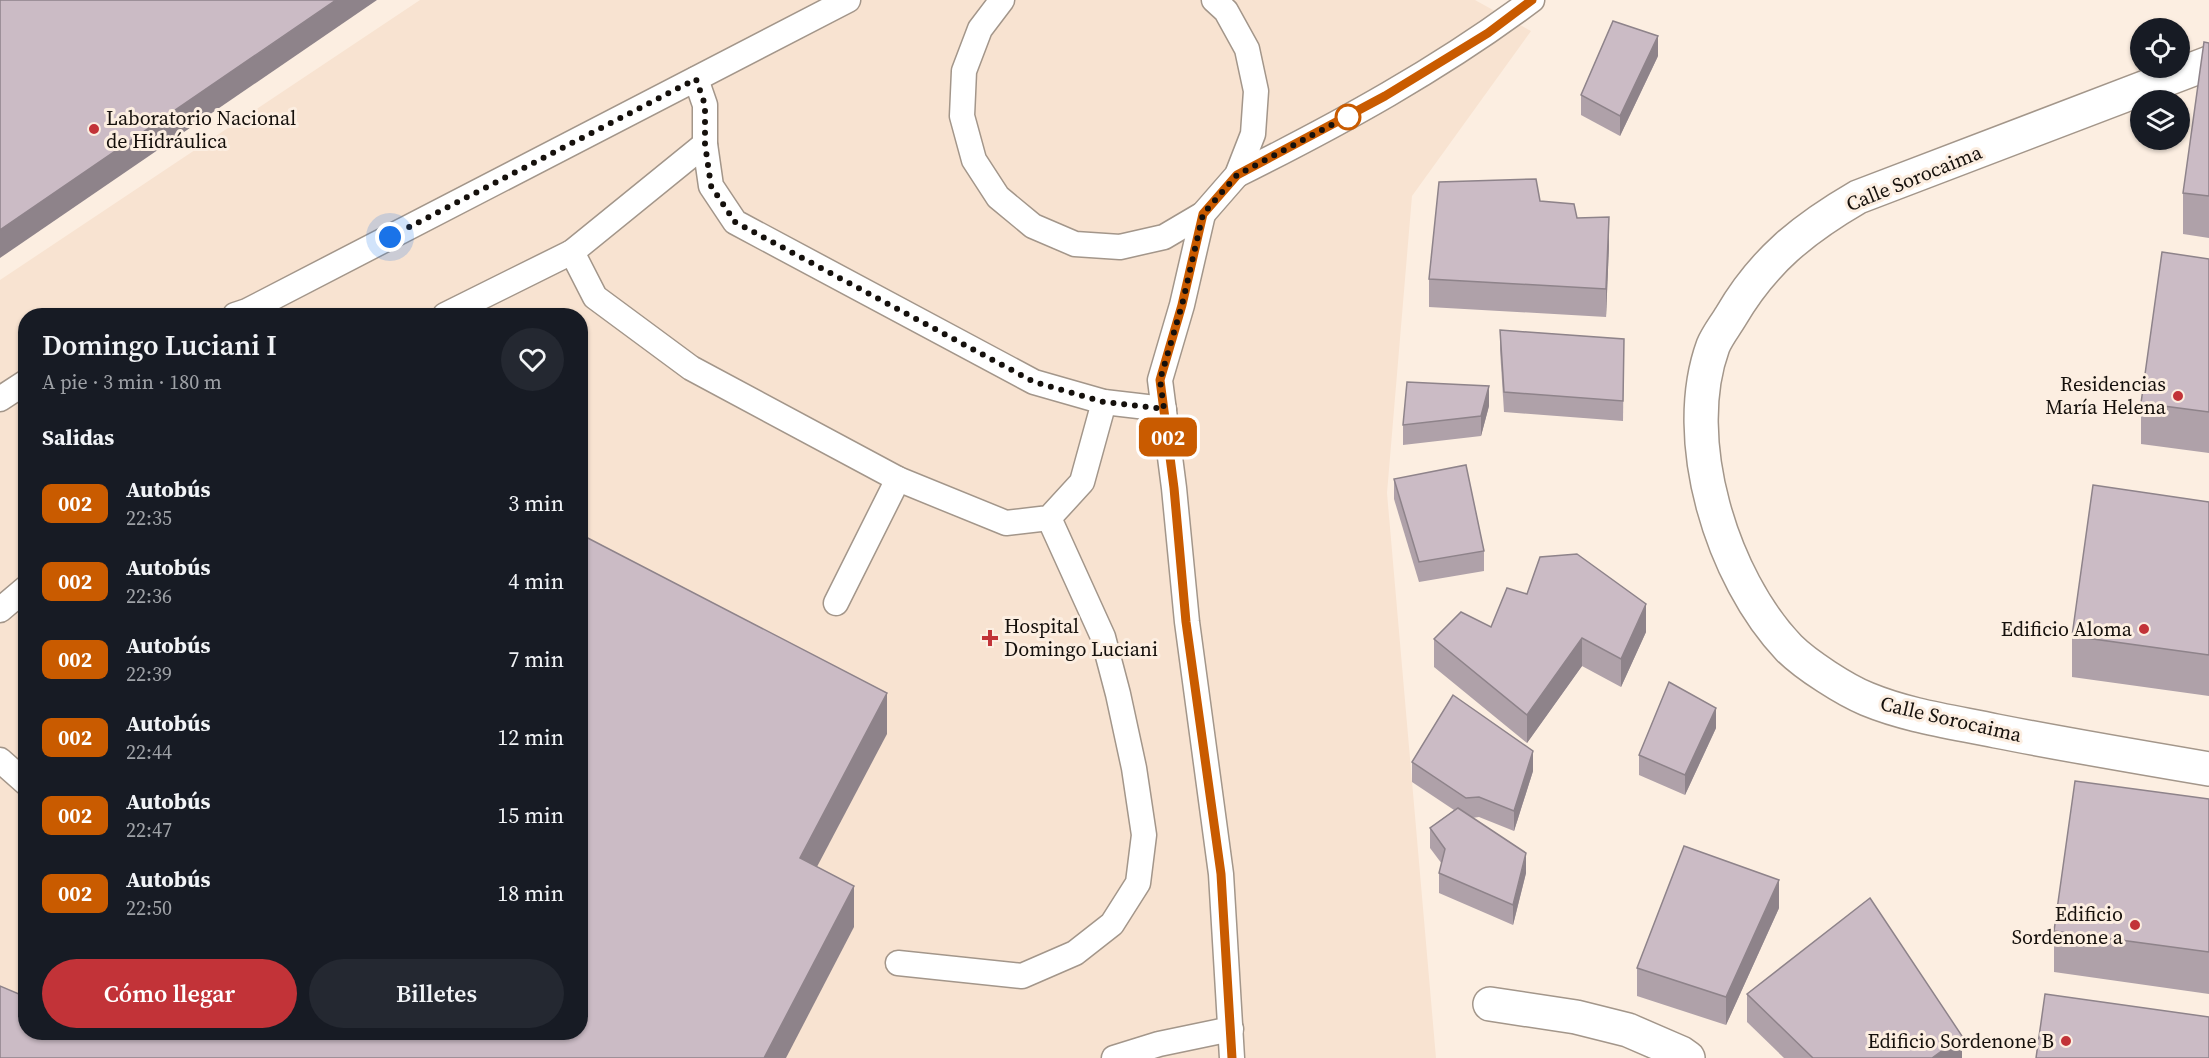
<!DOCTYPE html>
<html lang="es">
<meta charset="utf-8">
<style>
body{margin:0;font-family:"Source Serif 4",serif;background:#242831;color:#f1f3f6;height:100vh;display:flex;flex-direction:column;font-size:22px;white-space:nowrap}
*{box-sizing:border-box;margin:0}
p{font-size:20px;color:#9ea1a6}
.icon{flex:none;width:33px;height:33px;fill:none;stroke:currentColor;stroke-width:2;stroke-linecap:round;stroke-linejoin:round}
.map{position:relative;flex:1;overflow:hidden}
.panel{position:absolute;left:18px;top:308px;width:570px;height:732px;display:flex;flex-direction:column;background:#171b24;border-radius:24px;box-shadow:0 2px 4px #0004}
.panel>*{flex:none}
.badge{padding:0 12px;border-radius:9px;font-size:21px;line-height:39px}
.tools{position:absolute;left:2130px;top:18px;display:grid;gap:12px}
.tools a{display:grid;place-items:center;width:60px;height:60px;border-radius:50%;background:#171b24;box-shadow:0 2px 4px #0004;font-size:30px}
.you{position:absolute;width:30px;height:30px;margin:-15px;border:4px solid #fff;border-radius:50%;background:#1a73e8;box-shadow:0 0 0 9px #1a73e833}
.map>.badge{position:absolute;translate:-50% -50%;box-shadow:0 0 0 3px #fff}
h2{padding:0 24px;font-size:22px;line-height:54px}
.round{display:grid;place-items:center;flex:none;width:63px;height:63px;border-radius:32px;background:#242831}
.summary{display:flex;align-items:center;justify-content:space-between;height:102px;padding:0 24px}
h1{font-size:28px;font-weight:600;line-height:45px}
.action{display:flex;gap:12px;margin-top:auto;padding:12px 24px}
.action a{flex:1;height:69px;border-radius:36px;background:#c23338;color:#fff;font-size:24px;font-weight:600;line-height:69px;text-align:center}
.action a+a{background:#242831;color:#f1f3f6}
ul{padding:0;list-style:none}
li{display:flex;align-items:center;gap:18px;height:78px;padding:0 24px}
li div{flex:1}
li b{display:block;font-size:22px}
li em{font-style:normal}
li .badge{min-width:66px;font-weight:700;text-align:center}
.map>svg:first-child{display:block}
.built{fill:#f8e3d1;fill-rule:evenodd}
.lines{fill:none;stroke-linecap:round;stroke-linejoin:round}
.service-casing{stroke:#a3968a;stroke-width:27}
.minor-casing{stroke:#a3968a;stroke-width:36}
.service{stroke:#fff;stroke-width:24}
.minor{stroke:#fff;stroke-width:33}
.wall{fill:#afa1a9}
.shaded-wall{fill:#8e838a}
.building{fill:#cbbbc5;stroke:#8e838a;stroke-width:1.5}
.line-casing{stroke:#fff;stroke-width:14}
.line{stroke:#c95b00;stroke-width:9}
.walk{stroke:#15100c;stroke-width:6;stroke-dasharray:0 10.8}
.stop-dot{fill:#fff;stroke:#c95b00;stroke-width:3}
.poi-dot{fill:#c23338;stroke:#fceee1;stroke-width:2}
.labels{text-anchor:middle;stroke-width:6;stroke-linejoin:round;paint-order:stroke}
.poi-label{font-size:20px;fill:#15100c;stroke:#fceee1;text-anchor:end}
.street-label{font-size:20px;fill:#15100c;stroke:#fceee1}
</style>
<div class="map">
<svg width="2209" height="1058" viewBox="0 0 2209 1058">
<rect width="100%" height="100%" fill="#fceee1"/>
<path class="built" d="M420 0H1475L1531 31 1412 196 1387 493 1436 1058H0V280ZM26 315H580V1032H26Z"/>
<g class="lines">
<g class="service-casing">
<g id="service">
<polyline points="1002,0 980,29 964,71 962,116 974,160 998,197 1033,226 1075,244 1120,247 1164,237 1203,214 1237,175 1253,134 1256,91 1247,49 1226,11 1214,0"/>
<polyline points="696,79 705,105 705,144 711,186 735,222 1034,382 1104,402 1164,409"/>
<path d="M1237 175C1339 124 1440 69 1532 0"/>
<polyline points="1203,214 1182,305 1160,380 1174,488 1187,622 1221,874 1232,1058"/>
<polyline points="572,252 595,297 691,368 898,479 1006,523 1049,518 1082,482 1104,402"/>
<polyline points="235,315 247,311 848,0"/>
<polyline points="445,315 572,252 705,144"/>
<polyline points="0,399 26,382"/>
<polyline points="836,603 898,479"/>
<polyline points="0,610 26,588"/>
<polyline points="0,760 26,783"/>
<polyline points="898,963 1022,976 1075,953 1112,924 1138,883 1144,835 1134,768 1118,694 1103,637 1049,518"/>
<polyline points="1114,1058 1159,1044 1231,1029"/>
</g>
</g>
<g class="minor-casing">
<g id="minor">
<path d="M2209 63 1858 197C1803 229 1763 261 1731 316 1725 326 1717 336 1713 346 1679 439 1722 578 1789 648 1806 665 1845 690 1867 699 1908 716 1953 722 1996 731 2067 745 2138 757 2209 769"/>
<polyline points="1490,1004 1576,1017 1628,1030 1681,1053 1688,1058"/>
</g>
</g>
<use href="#service" class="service"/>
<use href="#minor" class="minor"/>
</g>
<g class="wall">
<polygon points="2209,43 2209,238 2183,234 2183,193"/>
<polygon points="1658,56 1620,136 1581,115 1581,95"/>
<polygon points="1540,201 1577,218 1609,245 1606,317 1429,307 1429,279"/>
<polygon points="2209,259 2209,453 2141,444 2141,403"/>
<polygon points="1500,330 1624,339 1623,421 1504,412 1500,350"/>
<polygon points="1489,406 1481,436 1403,445 1403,425"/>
<polygon points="1394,479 1484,551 1484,571 1419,582 1394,499"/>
<polygon points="2209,502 2209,696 2072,677 2072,636"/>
<polygon points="1491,627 1646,632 1621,687 1582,666 1527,743 1434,667 1434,639"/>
<polygon points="1716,728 1685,795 1639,775 1639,755"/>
<polygon points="1412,762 1533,771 1514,831 1479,817 1472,818 1526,873 1513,925 1439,893 1439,873 1442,864 1430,848 1430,828 1454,810 1412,782"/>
<polygon points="2209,799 2209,994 2054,972 2054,931"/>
<polygon points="1779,908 1726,1025 1637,996 1637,968"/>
<polygon points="1747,994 1962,1058 1784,1058 1747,1022"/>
</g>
<g class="shaded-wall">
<polygon points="336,0 377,0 0,258 0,230"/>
<polygon points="1658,36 1658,56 1620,136 1620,116"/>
<polygon points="1609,217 1609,245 1606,317 1606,289"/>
<polygon points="1489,386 1489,406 1481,436 1481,416"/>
<polygon points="1646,604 1646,632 1621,687 1621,659"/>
<polygon points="1582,638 1582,666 1527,743 1527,715"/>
<polygon points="887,693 887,734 800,899 800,858"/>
<polygon points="1716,708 1716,728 1685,795 1685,775"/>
<polygon points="1533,751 1533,771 1514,831 1514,811"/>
<polygon points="1526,853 1526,873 1513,925 1513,905"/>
<polygon points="1779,880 1779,908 1726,1025 1726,997"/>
<polygon points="854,886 854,927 786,1058 764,1058"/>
<polygon points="1962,1036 1962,1058 1932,1058"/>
</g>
<g class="building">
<polygon points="0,0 336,0 0,230"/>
<polygon points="1613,21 1658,36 1620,116 1581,95"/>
<polygon points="2204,42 2209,43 2209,196 2183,193"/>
<polygon points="1536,179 1540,201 1574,204 1577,218 1609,217 1606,289 1429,279 1439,182"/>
<polygon points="2162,252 2209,259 2209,412 2141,403"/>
<polygon points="1500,330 1624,339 1623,401 1504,392"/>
<polygon points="1407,382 1489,386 1481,416 1403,425"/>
<polygon points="1466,465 1484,551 1419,562 1394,479"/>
<polygon points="2093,485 2209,502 2209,655 2072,636"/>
<polygon points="580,534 887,693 800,858 854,886 764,1058 0,1058 0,986 26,997 26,1032 580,1032"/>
<polygon points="1577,554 1646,604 1621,659 1582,638 1527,715 1434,639 1461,612 1491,627 1507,588 1527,594 1540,557"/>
<polygon points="1669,682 1716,708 1685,775 1639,755"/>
<polygon points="1453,695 1533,751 1514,811 1479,797 1466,798 1412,762"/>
<polygon points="2075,781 2209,799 2209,952 2054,931"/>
<polygon points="1458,808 1526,853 1513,905 1439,873 1445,849 1430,828"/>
<polygon points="1684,846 1779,880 1726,997 1637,968"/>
<polygon points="1870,898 1962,1036 1932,1058 1813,1058 1747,994"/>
<polygon points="2045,994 2209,1017 2209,1058 2036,1058"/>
</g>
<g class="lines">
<g class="line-casing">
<polyline id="line" points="1232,1058 1221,874 1186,622 1174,488 1160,380 1182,305 1203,214 1237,175 1385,96 1488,33 1532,0"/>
</g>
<use href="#line" class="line"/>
<polyline class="walk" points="390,237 696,79 705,105 705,144 711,186 735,222 1034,382 1104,402 1164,409 1160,380 1182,305 1203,214 1237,175 1352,114 1348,117"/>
</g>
<circle class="stop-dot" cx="1348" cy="117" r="12"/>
<g class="poi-dot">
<circle cx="94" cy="129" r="6"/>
<circle cx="2178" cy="396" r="6"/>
<circle cx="2144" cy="629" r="6"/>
<path d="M987 629h6v6h6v6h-6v6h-6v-6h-6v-6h6z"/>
<circle cx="2135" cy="925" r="6"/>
<circle cx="2066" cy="1041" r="6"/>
</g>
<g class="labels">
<g class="poi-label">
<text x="106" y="125" text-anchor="start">Laboratorio Nacional<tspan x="106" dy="23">de Hidráulica</tspan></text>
<text x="2166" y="391">Residencias<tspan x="2166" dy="23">María Helena</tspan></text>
<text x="1004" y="633" text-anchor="start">Hospital<tspan x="1004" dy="23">Domingo Luciani</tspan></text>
<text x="2132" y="636">Edificio Aloma</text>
<text x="2123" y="921">Edificio<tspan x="2123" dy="23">Sordenone a</tspan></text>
<text x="2054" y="1048">Edificio Sordenone B</text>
</g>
<g class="street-label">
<text transform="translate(1914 178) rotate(-22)" y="7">Calle Sorocaima</text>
<text transform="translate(1951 719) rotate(13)" y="7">Calle Sorocaima</text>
</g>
</g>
</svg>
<div class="tools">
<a><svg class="icon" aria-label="locate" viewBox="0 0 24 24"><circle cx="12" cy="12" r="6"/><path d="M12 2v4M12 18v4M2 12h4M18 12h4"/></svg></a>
<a><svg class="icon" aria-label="layers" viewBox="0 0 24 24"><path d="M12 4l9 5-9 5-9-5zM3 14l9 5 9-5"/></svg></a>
</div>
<div class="you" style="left:390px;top:237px"></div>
<b class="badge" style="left:1168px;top:437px;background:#c95b00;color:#fff">002</b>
<section class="panel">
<div class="summary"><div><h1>Domingo Luciani I</h1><p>A pie · 3 min · 180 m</p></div><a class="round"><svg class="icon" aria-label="heart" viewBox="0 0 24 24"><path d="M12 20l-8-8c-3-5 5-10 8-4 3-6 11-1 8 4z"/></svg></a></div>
<h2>Salidas</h2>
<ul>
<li><span class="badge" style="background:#c95b00;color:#fff">002</span><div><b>Autobús</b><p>22:35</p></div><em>3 min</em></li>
<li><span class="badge" style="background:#c95b00;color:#fff">002</span><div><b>Autobús</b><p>22:36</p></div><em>4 min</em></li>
<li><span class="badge" style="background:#c95b00;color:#fff">002</span><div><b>Autobús</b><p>22:39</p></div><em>7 min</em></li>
<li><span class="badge" style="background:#c95b00;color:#fff">002</span><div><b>Autobús</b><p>22:44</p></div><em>12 min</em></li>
<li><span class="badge" style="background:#c95b00;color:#fff">002</span><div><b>Autobús</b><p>22:47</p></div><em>15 min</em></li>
<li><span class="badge" style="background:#c95b00;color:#fff">002</span><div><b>Autobús</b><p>22:50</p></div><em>18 min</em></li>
</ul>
<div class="action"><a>Cómo llegar</a><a>Billetes</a></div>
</section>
</div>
